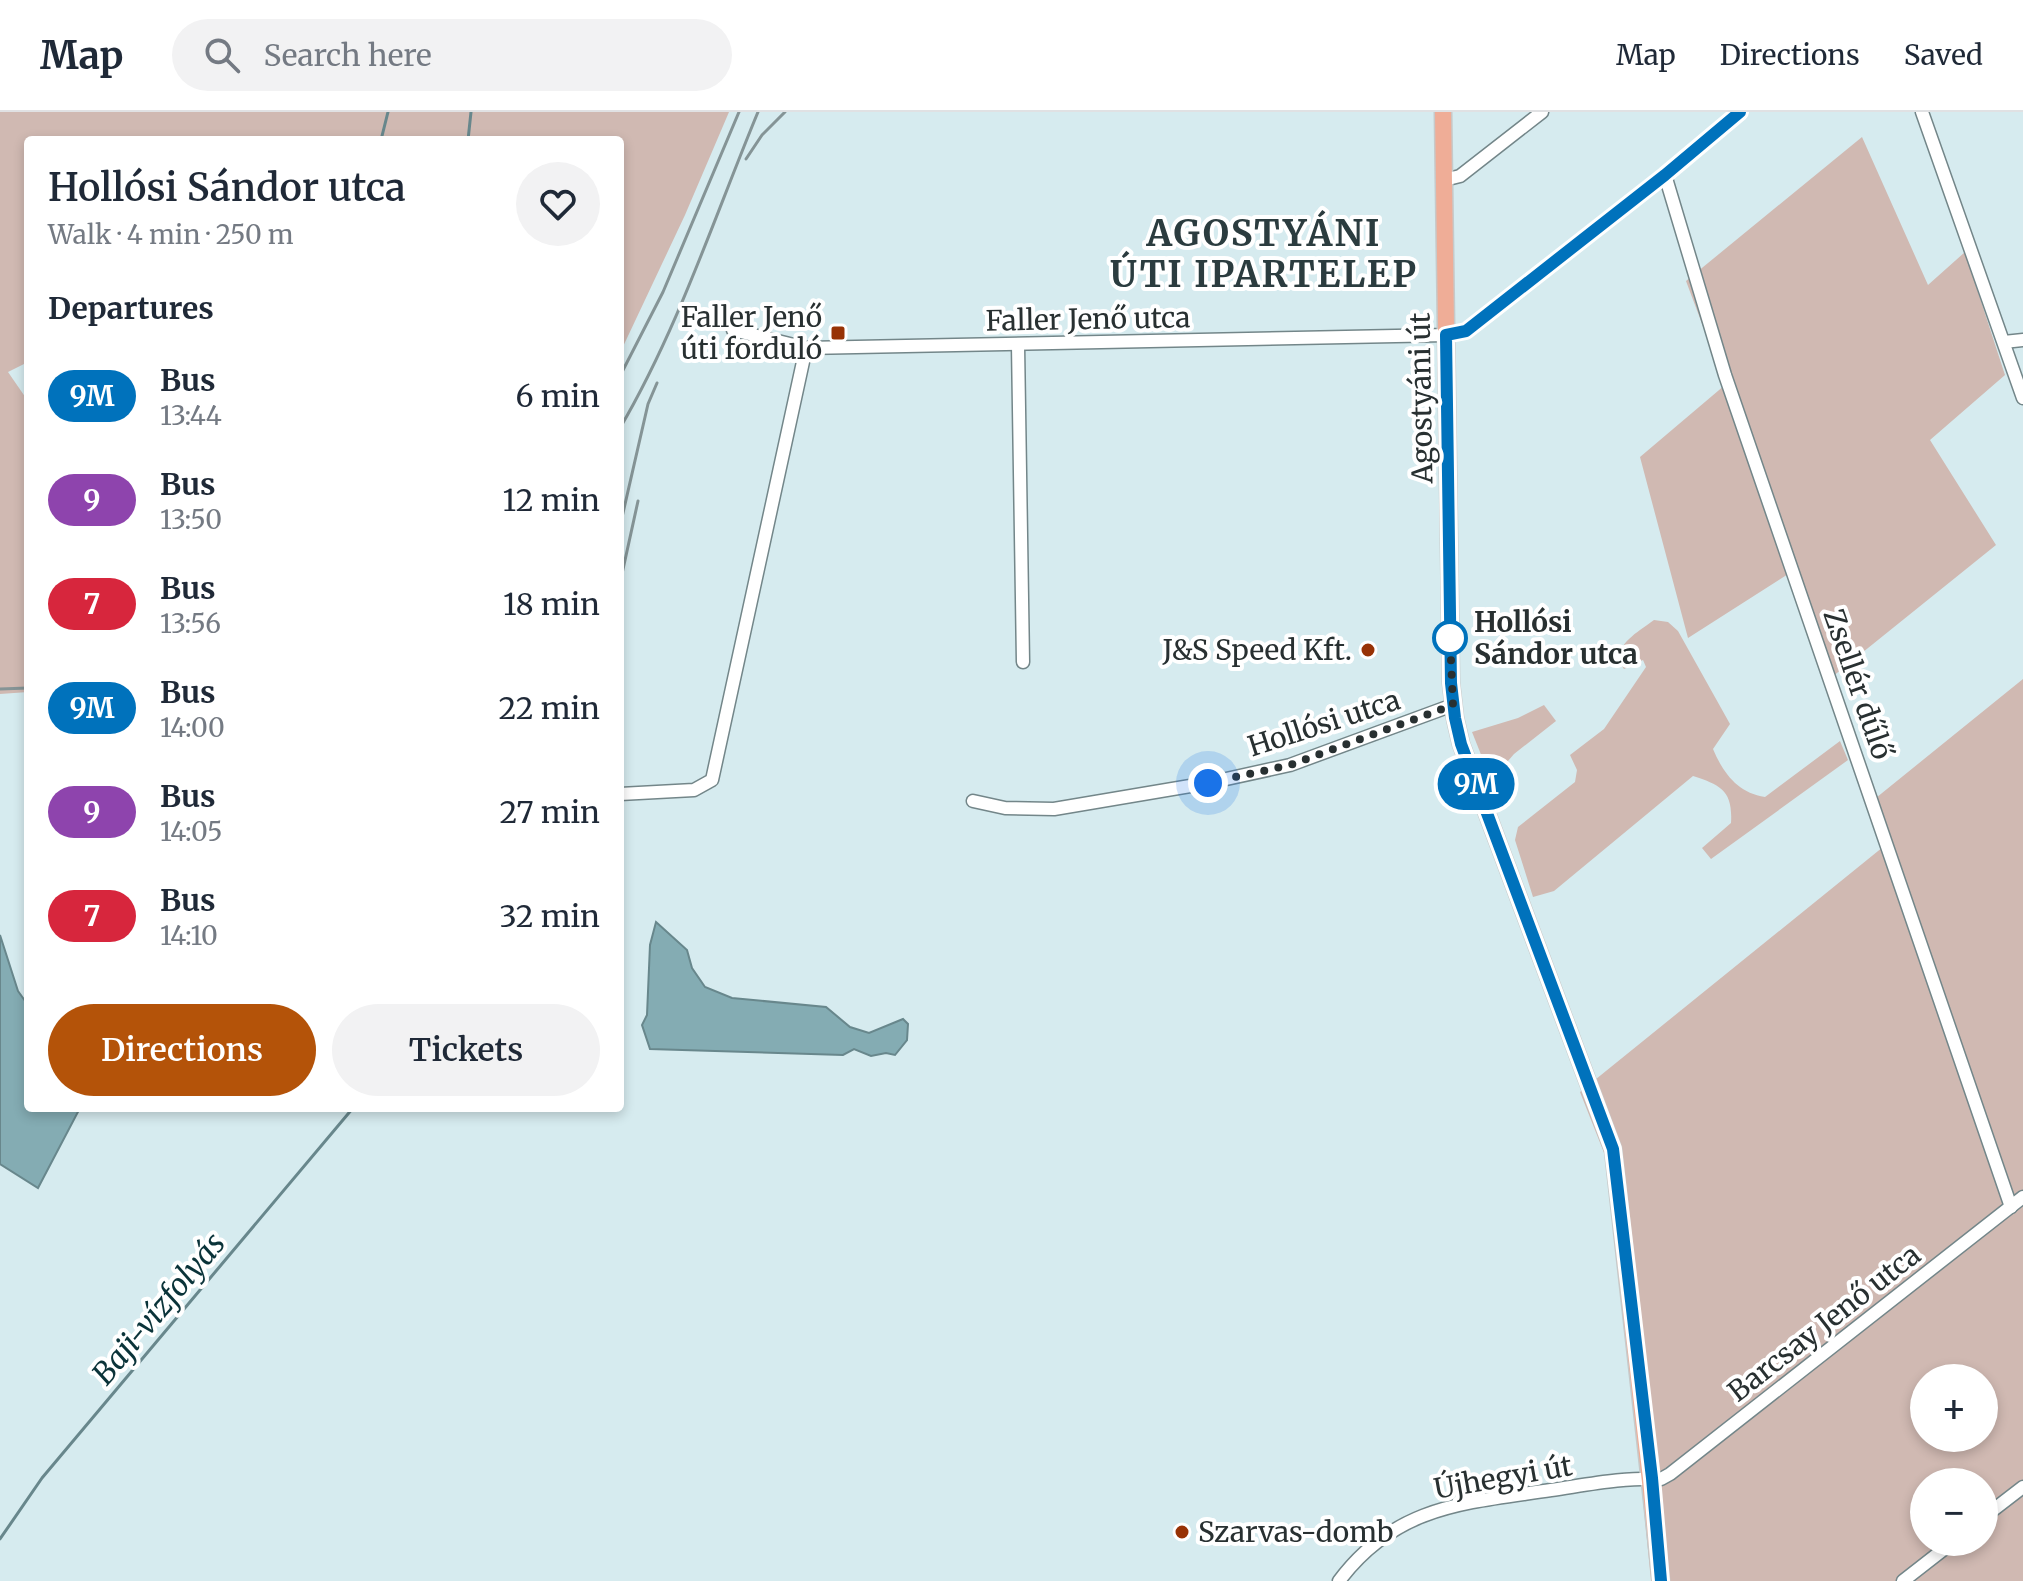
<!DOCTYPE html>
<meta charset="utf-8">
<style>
body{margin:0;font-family:Merriweather,serif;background:#f2f2f3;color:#1f2937;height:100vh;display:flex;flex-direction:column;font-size:30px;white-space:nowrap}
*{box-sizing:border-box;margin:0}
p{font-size:26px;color:#747a83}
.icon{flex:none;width:44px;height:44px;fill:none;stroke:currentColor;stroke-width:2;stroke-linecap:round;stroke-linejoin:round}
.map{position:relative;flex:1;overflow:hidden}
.panel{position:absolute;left:24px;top:24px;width:600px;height:976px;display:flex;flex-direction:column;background:#fff;border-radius:8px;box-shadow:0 4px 12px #0003}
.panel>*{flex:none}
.badge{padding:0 16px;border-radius:26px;font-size:28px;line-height:52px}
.tools{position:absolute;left:1910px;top:1252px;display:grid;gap:16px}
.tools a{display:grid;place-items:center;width:88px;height:88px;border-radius:50%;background:#fff;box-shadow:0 4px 12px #0003;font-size:40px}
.you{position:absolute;width:40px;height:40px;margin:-20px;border:6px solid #fff;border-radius:50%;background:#1a73e8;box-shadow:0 0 0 12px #1a73e833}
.map>.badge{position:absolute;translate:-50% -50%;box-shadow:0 0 0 4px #fff}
h2{padding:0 24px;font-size:30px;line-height:72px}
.round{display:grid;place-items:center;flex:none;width:84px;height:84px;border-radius:42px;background:#f2f2f3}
.headline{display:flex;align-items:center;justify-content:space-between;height:136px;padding:0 24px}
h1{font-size:38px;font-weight:600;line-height:60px}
.button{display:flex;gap:16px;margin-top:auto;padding:16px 24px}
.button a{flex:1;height:92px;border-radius:48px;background:#b45309;color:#fff;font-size:32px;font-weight:600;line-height:92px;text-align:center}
.button a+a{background:#f2f2f3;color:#1f2937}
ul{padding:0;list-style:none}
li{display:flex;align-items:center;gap:24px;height:104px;padding:0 24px}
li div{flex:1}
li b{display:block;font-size:30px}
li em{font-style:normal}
li .badge{min-width:88px;font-weight:700;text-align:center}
header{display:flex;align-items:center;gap:48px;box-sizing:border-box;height:112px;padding:0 40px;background:#fff;border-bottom:2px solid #e0e1e3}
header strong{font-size:38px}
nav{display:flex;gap:44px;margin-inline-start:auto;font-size:28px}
.search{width:560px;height:72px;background:#f2f2f3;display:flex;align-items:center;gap:20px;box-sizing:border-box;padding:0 28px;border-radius:44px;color:#747a83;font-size:30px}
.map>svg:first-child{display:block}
.green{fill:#d0b9b2;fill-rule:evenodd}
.water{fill:#84acb3;stroke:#68878c;stroke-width:2}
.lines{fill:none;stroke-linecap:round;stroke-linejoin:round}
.stream{stroke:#68878c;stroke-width:3}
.minor-casing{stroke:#738689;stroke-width:15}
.major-casing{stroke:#c7c9c9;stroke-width:19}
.minor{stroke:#fff;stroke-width:12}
.major{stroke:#efad97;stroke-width:16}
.rail{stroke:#859496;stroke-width:3}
.line-casing{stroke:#fff;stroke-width:18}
.line{stroke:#0072bc;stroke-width:12}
.walk{stroke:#283031;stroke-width:8;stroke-dasharray:0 14.4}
.poi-dot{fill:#973205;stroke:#fff;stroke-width:3}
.stop-dot{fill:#fff;stroke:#0072bc;stroke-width:4}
.labels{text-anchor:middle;stroke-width:8;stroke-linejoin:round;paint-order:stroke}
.poi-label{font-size:28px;fill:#283031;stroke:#fff;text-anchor:end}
.street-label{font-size:28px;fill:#283031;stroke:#fff}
.stop-label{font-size:28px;font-weight:bold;fill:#283031;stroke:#fff;text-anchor:start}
.water-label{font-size:30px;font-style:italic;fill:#0a3339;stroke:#fff}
.district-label{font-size:36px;font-weight:bold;letter-spacing:2px;fill:#2b3c3f;stroke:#fff}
</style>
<header>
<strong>Map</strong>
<div class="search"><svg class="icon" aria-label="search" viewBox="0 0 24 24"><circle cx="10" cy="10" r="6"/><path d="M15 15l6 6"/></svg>Search here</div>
<nav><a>Map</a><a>Directions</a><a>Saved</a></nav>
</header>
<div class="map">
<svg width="2023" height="1469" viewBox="0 0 2023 1469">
<rect width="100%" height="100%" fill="#d6ebef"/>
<g class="green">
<polygon points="0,0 729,0 685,103 620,241 620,28 28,28 28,250 8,260 28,289 28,580 0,582"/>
<polygon points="1862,25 1928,173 1965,140 2005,263 1930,328 1996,433 1832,565 1793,459 1688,526 1640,345 1725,273 1686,169"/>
<path d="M1654 508 1668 510 1678 519 1730 612 1713 637C1723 661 1738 681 1765 685L1840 629 1848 648 1711 747 1702 736 1731 711C1733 679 1721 673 1693 664L1554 779 1533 785 1515 728 1518 715 1575 670 1577 658 1570 643 1604 617 1646 555 1643 548 1624 557C1608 536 1638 520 1654 508Z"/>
<path d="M2023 567V1469H1651L1610 1056 1580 980 1883 735 1866 694ZM1924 1266H1984V1326H1924ZM1924 1370H1984V1430H1924Z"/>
<polygon points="1544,593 1556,609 1514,642 1502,656 1496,680 1472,620 1518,606"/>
</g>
<g class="water">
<polygon points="656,810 687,838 692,856 705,875 732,886 826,895 850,915 869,921 903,907 908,912 907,928 895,943 886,941 871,944 854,937 843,943 650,937 642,913 647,903 650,833"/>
<polygon points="0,823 18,879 28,893 28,996 80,996 38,1076 0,1052"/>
</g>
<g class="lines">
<g class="stream">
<polyline points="381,28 388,0"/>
<polyline points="468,28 471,0"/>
<polyline points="0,1427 42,1366 353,996"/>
</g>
<g class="minor-casing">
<g id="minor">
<polyline points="1922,0 2023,286"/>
<polyline points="1665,63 1725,263 2011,1095"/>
<polyline points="1444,68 1460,64 1542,0"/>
<polyline points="733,218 806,236 1446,223 1466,219 1665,63 1740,0"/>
<polyline points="2004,230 2023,228"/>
<polyline points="1018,233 1023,550"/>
<polyline points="620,682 694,678 712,668 806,236"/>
<polyline points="973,689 1005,696 1054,697 1208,671 1290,653 1453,593"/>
<polyline points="1984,1405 2023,1375"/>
<path d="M1339 1469C1396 1393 1465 1391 1551 1378 1586 1373 1625 1365 1661 1367L1670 1362 2023 1085"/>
<polyline points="1903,1469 1953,1430"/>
</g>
</g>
<g class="major-casing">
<polyline id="major" points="1443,0 1451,571 1455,606 1461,632 1613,1037 1661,1469"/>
</g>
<use href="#minor" class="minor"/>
<use href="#major" class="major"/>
<g class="rail">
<polyline points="746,47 762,23 785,0"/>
<polyline points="620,264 663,180 739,0"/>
<path d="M620 316C678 217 714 106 758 0"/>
<polyline points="620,414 648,292 657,271"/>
<polyline points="620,471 638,389"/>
<polyline points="0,577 28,576"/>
</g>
</g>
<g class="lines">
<g class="line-casing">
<polyline id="line" points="1661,1469 1652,1366 1613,1037 1461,632 1455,606 1451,571 1446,223 1466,219 1665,63 1740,0"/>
</g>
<use href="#line" class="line"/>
<polyline class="walk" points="1208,671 1290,653 1453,593 1450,526"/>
</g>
<g class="poi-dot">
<rect x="830" y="213" width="16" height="16" rx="4"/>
<circle cx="1368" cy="538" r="8"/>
<circle cx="1182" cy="1420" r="8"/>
</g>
<circle class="stop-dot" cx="1450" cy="526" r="16"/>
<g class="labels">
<g class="poi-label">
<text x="822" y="215">Faller Jenő<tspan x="822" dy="32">úti forduló</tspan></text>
<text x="1352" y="548">J&amp;S Speed Kft.</text>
<text x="1198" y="1430" text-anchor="start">Szarvas-domb</text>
</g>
<g class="street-label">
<text transform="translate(1088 207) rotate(-1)" y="10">Faller Jenő utca</text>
<text transform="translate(1421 286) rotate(-91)" y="10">Agostyáni út</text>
<text transform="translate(1858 572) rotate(71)" y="10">Zsellér dűlő</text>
<text transform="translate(1324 611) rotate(-18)" y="10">Hollósi utca</text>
<text transform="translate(1824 1211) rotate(-38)" y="10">Barcsay Jenő utca</text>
<text transform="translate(1503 1365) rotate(-10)" y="10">Újhegyi út</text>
</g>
<g class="stop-label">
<text x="1474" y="520">Hollósi<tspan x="1474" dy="32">Sándor utca</tspan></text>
</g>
<g class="water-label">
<text transform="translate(159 1197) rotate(-50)" y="10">Baji-vízfolyás</text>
</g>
<g class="district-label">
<text x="1264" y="134">AGOSTYÁNI<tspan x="1264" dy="41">ÚTI IPARTELEP</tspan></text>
</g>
</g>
</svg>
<div class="tools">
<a>+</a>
<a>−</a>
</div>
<div class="you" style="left:1208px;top:671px"></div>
<b class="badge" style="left:1476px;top:672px;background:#0072bc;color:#fff">9M</b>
<section class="panel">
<div class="headline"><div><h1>Hollósi Sándor utca</h1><p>Walk · 4 min · 250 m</p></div><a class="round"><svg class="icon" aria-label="heart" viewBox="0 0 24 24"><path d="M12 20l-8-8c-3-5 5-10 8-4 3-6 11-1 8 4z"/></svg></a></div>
<h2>Departures</h2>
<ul>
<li><span class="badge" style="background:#0072bc;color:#fff">9M</span><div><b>Bus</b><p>13:44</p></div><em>6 min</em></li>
<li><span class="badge" style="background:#8e44ad;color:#fff">9</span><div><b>Bus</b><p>13:50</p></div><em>12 min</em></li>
<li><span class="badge" style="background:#d7263d;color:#fff">7</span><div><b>Bus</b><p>13:56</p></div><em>18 min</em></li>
<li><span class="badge" style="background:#0072bc;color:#fff">9M</span><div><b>Bus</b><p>14:00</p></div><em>22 min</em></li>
<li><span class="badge" style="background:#8e44ad;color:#fff">9</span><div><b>Bus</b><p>14:05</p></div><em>27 min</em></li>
<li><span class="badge" style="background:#d7263d;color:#fff">7</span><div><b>Bus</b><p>14:10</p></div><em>32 min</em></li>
</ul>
<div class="button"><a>Directions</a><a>Tickets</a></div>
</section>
</div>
